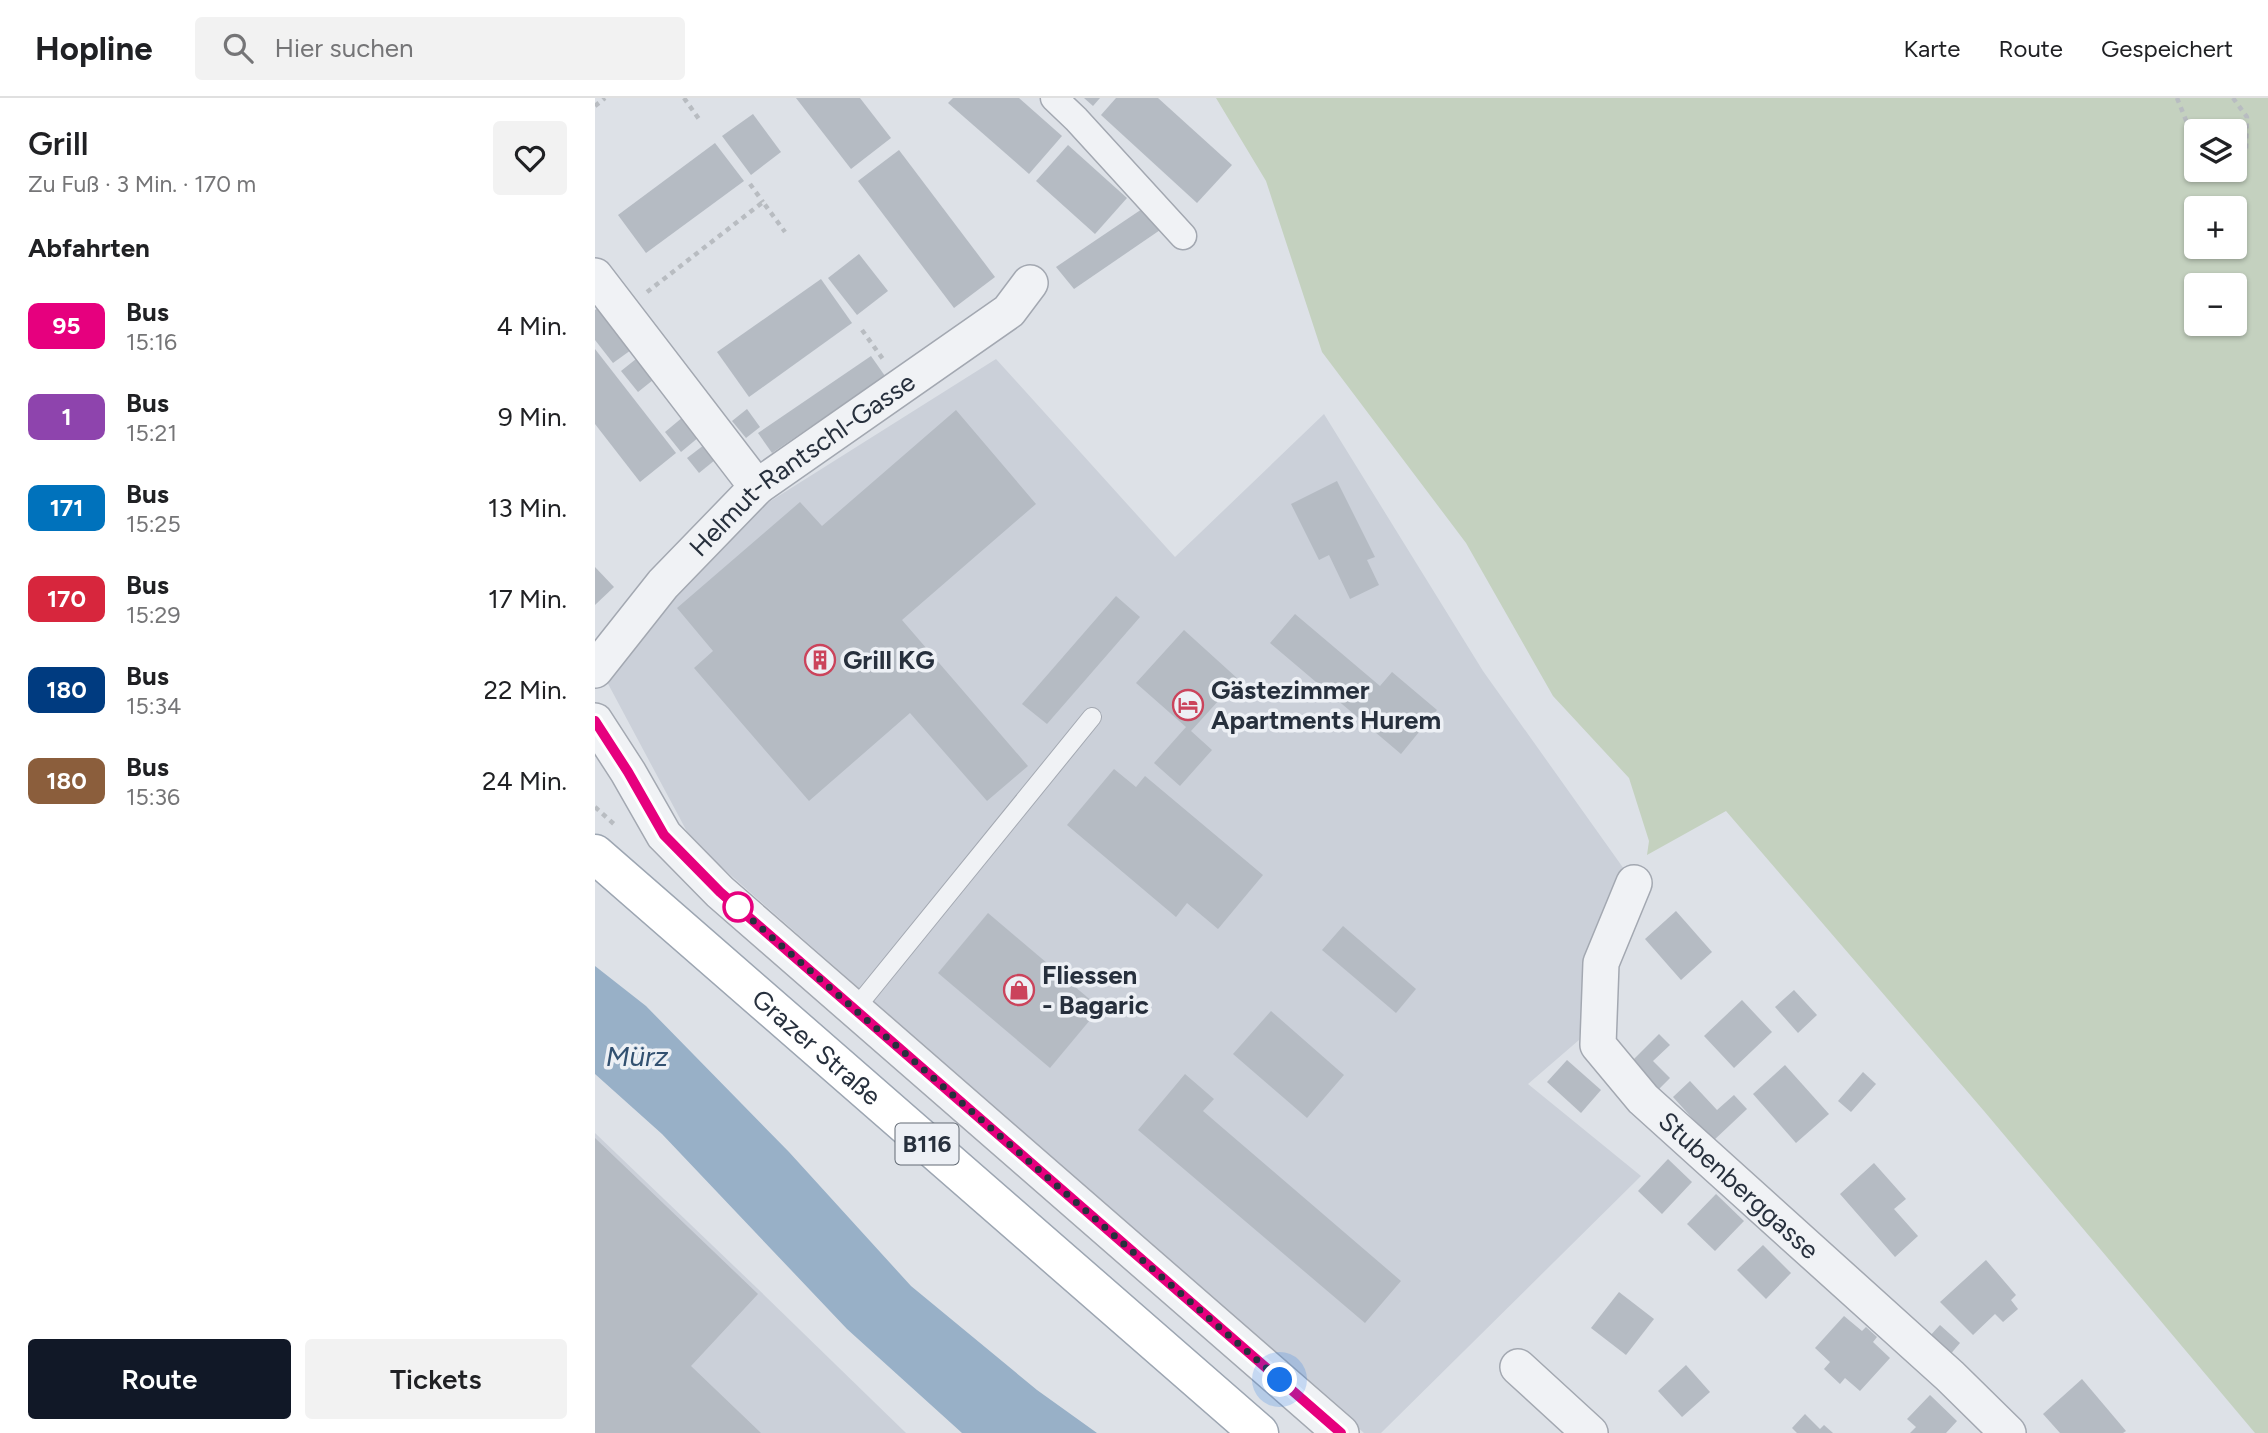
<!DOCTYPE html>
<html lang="de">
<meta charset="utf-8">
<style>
body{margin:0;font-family:Figtree,sans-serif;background:#f2f2f2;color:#202124;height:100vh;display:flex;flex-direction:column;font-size:26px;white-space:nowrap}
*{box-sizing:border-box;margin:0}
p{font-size:23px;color:#757577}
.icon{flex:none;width:38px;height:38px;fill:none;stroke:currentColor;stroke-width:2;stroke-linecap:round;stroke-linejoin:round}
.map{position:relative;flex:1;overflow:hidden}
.sheet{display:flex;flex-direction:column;background:#fff;width:595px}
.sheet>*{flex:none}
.badge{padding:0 14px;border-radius:10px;font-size:24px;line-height:46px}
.buttons{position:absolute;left:1589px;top:21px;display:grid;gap:14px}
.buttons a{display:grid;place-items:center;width:63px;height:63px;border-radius:7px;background:#fff;box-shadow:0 2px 5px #0004;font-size:35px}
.you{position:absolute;width:35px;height:35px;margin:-18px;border:5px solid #fff;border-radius:50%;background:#1a73e8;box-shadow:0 0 0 10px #1a73e833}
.map>.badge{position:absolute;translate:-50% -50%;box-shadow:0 0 0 4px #fff}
h2{padding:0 28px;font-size:26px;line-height:63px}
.round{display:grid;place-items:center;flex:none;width:74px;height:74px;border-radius:7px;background:#f2f2f2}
.overview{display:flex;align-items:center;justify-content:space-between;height:119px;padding:0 28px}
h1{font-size:33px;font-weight:600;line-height:52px}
.button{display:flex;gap:14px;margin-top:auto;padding:14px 28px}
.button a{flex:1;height:80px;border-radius:7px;background:#111827;color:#fff;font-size:28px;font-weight:600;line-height:80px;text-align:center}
.button a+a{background:#f2f2f2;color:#202124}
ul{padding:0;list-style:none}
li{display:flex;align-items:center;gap:21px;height:91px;padding:0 28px}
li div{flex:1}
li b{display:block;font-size:26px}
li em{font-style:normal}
li .badge{min-width:77px;font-weight:700;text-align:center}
header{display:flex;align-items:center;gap:42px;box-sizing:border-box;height:98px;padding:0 35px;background:#fff;border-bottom:2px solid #e0e0e0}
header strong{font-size:33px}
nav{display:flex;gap:38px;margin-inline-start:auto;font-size:24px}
.search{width:490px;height:63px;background:#f2f2f2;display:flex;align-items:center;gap:18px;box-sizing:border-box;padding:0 24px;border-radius:7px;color:#757577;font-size:26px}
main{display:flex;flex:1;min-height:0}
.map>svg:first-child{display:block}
.built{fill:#cbd0d9}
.green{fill:#c4d1bf;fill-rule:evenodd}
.water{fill:#98b0c7}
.building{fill:#b5bbc3}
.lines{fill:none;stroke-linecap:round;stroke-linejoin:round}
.service-casing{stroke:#a3a8b1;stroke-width:20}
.pedestrian-casing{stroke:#a3a8b1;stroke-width:29}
.minor-casing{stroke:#a3a8b1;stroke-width:38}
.primary-casing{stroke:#9da6b2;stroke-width:41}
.path{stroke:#b8bcc1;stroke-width:4.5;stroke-dasharray:5 5;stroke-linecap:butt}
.service{stroke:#f0f2f5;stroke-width:18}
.pedestrian{stroke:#f0f2f5;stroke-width:26}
.minor{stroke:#f0f2f5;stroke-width:35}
.primary{stroke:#fff;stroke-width:38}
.line-casing{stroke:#fff;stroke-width:16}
.line{stroke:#e6007e;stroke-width:10}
.walk{stroke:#27303d;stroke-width:7;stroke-dasharray:0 12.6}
.stop-dot{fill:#fff;stroke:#e6007e;stroke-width:3.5}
.labels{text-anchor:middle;stroke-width:7;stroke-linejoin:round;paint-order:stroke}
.shield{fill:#edf0f5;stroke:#626a74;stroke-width:2}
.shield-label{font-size:24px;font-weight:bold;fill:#27303d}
.street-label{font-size:26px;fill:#27303d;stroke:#edf0f5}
.poi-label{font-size:26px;font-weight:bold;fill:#27303d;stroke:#edf0f5;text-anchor:start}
.water-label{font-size:28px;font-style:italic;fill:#325070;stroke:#edf0f5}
</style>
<header>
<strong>Hopline</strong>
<div class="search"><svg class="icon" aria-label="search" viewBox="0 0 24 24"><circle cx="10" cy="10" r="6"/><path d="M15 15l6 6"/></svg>Hier suchen</div>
<nav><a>Karte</a><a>Route</a><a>Gespeichert</a></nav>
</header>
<main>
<section class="sheet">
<div class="overview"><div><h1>Grill</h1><p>Zu Fuß · 3 Min. · 170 m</p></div><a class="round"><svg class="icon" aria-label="heart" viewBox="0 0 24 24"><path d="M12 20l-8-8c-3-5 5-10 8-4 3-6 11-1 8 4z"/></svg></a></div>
<h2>Abfahrten</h2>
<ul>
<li><span class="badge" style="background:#e6007e;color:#fff">95</span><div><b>Bus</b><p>15:16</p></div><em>4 Min.</em></li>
<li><span class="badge" style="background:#8e44ad;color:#fff">1</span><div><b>Bus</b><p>15:21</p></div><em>9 Min.</em></li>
<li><span class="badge" style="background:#0072bc;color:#fff">171</span><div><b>Bus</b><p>15:25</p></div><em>13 Min.</em></li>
<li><span class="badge" style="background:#d7263d;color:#fff">170</span><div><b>Bus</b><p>15:29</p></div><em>17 Min.</em></li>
<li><span class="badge" style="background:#003b80;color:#fff">180</span><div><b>Bus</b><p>15:34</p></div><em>22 Min.</em></li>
<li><span class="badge" style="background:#8b5e3c;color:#fff">180</span><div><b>Bus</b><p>15:36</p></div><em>24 Min.</em></li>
</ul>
<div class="button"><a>Route</a><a>Tickets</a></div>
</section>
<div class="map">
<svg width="1673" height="1335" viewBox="0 0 1673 1335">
<rect width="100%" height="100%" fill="#dde1e7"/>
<g class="built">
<polygon points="401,261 580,459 729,316 888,573 1029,771 994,853 984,942 933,986 1046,1078 786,1335 769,1335 97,743 11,582 71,501 174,404"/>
<polygon points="0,1035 163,1191 311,1335 0,1335"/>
</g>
<path class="green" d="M621 0H1673V1335H1660L1389 1013 1131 713 1052 757 1054 743 1034 680 958 598 871 445 727 254 671 83ZM1601 33H1640V72H1601ZM1601 110H1640V149H1601ZM1601 187H1640V226H1601Z"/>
<polygon class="water" points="0,868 51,908 194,1054 316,1188 442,1292 502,1335 367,1335 252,1231 67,1036 0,976"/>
<g class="building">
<polygon points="201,0 265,0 296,40 256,71"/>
<polygon points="358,0 424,0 467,38 434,76 353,5"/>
<polygon points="489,0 505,0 498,8"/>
<polygon points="521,0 563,0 637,67 602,105 506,17"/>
<polygon points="158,16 186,54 156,77 127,38"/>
<polygon points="120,45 149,83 51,155 23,117"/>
<polygon points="473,47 532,100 500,136 441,83"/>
<polygon points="304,52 400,179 359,210 263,83"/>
<polygon points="547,111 568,130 479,191 461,169"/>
<polygon points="264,156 293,193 262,217 233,180"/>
<polygon points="226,181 257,225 154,299 122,254"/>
<polygon points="3,210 36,252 18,265 0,242 0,212"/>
<polygon points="0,251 81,355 45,384 0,326"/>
<polygon points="276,258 290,278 177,355 163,335"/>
<polygon points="41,261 58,282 43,294 26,273"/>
<polygon points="152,311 165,329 151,340 137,323"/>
<polygon points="361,312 441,406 307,522 433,668 392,703 315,615 214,703 99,570 118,553 82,510 205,404 227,428"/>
<polygon points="88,319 104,339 86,354 70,334"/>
<polygon points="109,347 120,362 104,375 92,360"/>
<polygon points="742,383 780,459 772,462 784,487 755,501 734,457 724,462 696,406"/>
<polygon points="0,469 19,489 0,507"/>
<polygon points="521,498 545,519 452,626 427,606"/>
<polygon points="700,516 785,588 797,574 842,612 806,656 675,545"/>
<polygon points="589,532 643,581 596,633 617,652 585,688 559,665 591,629 541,585"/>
<polygon points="519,671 541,689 550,678 668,777 623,831 592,805 581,819 472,727"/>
<polygon points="1081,813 1117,854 1086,882 1050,841"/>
<polygon points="393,815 505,910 455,970 343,875"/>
<polygon points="748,828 821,891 801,915 727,852"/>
<polygon points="1199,892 1222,917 1203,935 1180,909"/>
<polygon points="1147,902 1177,934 1139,970 1109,938"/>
<polygon points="676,913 749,977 712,1020 638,956"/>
<polygon points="1064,936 1075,947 1058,963 1075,980 1063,992 1035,965"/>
<polygon points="972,962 1006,992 986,1015 952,984"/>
<polygon points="1190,967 1234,1016 1201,1045 1158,996"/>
<polygon points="1268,974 1281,986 1256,1014 1243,1003"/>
<polygon points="590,976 619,1001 608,1013 806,1183 770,1225 543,1032"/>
<polygon points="1095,983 1122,1012 1139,997 1152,1011 1118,1043 1078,999"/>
<polygon points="0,1040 163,1196 96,1268 166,1335 0,1335"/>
<polygon points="1073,1061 1097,1084 1067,1116 1043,1093"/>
<polygon points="1279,1065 1311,1101 1299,1111 1323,1138 1300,1159 1245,1096"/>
<polygon points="1121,1096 1149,1123 1120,1153 1092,1126"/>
<polygon points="1168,1147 1196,1175 1171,1201 1142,1172"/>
<polygon points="1391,1162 1421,1197 1416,1202 1423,1211 1408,1224 1400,1216 1378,1237 1345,1204"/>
<polygon points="1024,1194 1059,1221 1031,1257 996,1230"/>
<polygon points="1249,1218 1267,1233 1271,1229 1282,1239 1278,1244 1295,1260 1265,1293 1250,1280 1245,1286 1229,1271 1235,1264 1220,1250"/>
<polygon points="1345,1227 1365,1245 1353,1259 1333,1240"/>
<polygon points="1091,1267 1115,1294 1087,1319 1063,1293"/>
<polygon points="1487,1281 1531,1333 1528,1335 1465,1335 1448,1316"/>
<polygon points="1335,1297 1362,1323 1351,1335 1315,1335 1321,1329 1312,1321"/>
<polygon points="1210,1316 1225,1331 1229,1327 1238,1335 1202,1335 1197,1330"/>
</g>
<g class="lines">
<g class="service-casing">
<polyline id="service" points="260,911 497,619"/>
</g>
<g class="pedestrian-casing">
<polyline id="pedestrian" points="459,0 481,21 588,138"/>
</g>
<g class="minor-casing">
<g id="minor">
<polyline points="0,178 162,389"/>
<path id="s1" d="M0 572 68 486 162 389 414 213 435 185"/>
<polyline points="0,623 33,674 69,737 125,794 746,1335"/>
<path id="s2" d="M1039 785 1006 865 1003 947 1048 1001 1355 1278 1413 1335"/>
<polyline points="923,1269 995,1335"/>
</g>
</g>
<g class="primary-casing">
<g id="primary">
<path id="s3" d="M0 756 664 1335"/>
</g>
</g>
<g class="path">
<polyline points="89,0 106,24"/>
<polyline points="1582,0 1601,47"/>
<polyline points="1638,0 1652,19 1651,53 1640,59"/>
<polyline points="0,8 10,0"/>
<polyline points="155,86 168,104"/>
<polyline points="52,194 168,104 190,134"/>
<polyline points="267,232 290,264"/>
<polyline points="0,709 20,727"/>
</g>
<use href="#service" class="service"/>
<use href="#pedestrian" class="pedestrian"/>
<use href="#minor" class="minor"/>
<use href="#primary" class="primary"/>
</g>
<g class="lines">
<g class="line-casing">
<polyline id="line" points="0,623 33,674 69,737 125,794 746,1335"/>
</g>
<use href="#line" class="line"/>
<polyline class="walk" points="143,809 141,808 685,1282"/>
</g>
<defs>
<g id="building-ring" transform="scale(1.575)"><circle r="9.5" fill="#edf0f5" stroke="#cb435b" stroke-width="1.5"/><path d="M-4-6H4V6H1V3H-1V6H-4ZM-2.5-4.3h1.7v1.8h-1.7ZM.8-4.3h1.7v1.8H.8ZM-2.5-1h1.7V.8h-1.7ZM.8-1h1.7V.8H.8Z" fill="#cb435b"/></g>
<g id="hotel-ring" transform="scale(1.575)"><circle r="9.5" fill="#edf0f5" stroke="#cb435b" stroke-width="1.5"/><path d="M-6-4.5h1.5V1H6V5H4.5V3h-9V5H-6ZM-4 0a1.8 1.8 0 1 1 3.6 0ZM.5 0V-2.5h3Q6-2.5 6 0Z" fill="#cb435b"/></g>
<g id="shop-ring" transform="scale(1.575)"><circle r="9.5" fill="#edf0f5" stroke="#cb435b" stroke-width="1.5"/><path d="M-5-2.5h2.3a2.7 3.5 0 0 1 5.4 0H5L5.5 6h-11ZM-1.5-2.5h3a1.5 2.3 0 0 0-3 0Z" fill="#cb435b"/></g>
</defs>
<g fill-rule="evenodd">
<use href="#building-ring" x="225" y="562"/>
<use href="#hotel-ring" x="593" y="607"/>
<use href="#shop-ring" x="424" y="892"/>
</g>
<circle class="stop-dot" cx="143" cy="809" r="14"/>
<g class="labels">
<rect class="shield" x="300.5" y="1025.5" width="63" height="41" rx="5"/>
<g class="shield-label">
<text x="332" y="1054">B116</text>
</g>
<g class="street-label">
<text dy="9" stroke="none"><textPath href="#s1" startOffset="294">Helmut-Rantschl-Gasse</textPath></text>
<text dy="9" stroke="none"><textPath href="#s3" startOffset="294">Grazer Straße</textPath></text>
<text dy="9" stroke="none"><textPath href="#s2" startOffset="368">Stubenberggasse</textPath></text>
</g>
<g class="poi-label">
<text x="248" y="571">Grill KG</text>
<text x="616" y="601">Gästezimmer<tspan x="616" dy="30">Apartments Hurem</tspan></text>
<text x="447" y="886">Fliessen<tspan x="447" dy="30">- Bagaric</tspan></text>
</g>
<g class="water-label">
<text x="42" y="968">Mürz</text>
</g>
</g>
</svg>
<div class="buttons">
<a><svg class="icon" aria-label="layers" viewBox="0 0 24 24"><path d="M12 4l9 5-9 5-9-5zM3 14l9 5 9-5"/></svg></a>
<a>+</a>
<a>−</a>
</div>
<div class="you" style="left:685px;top:1282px"></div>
</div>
</main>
